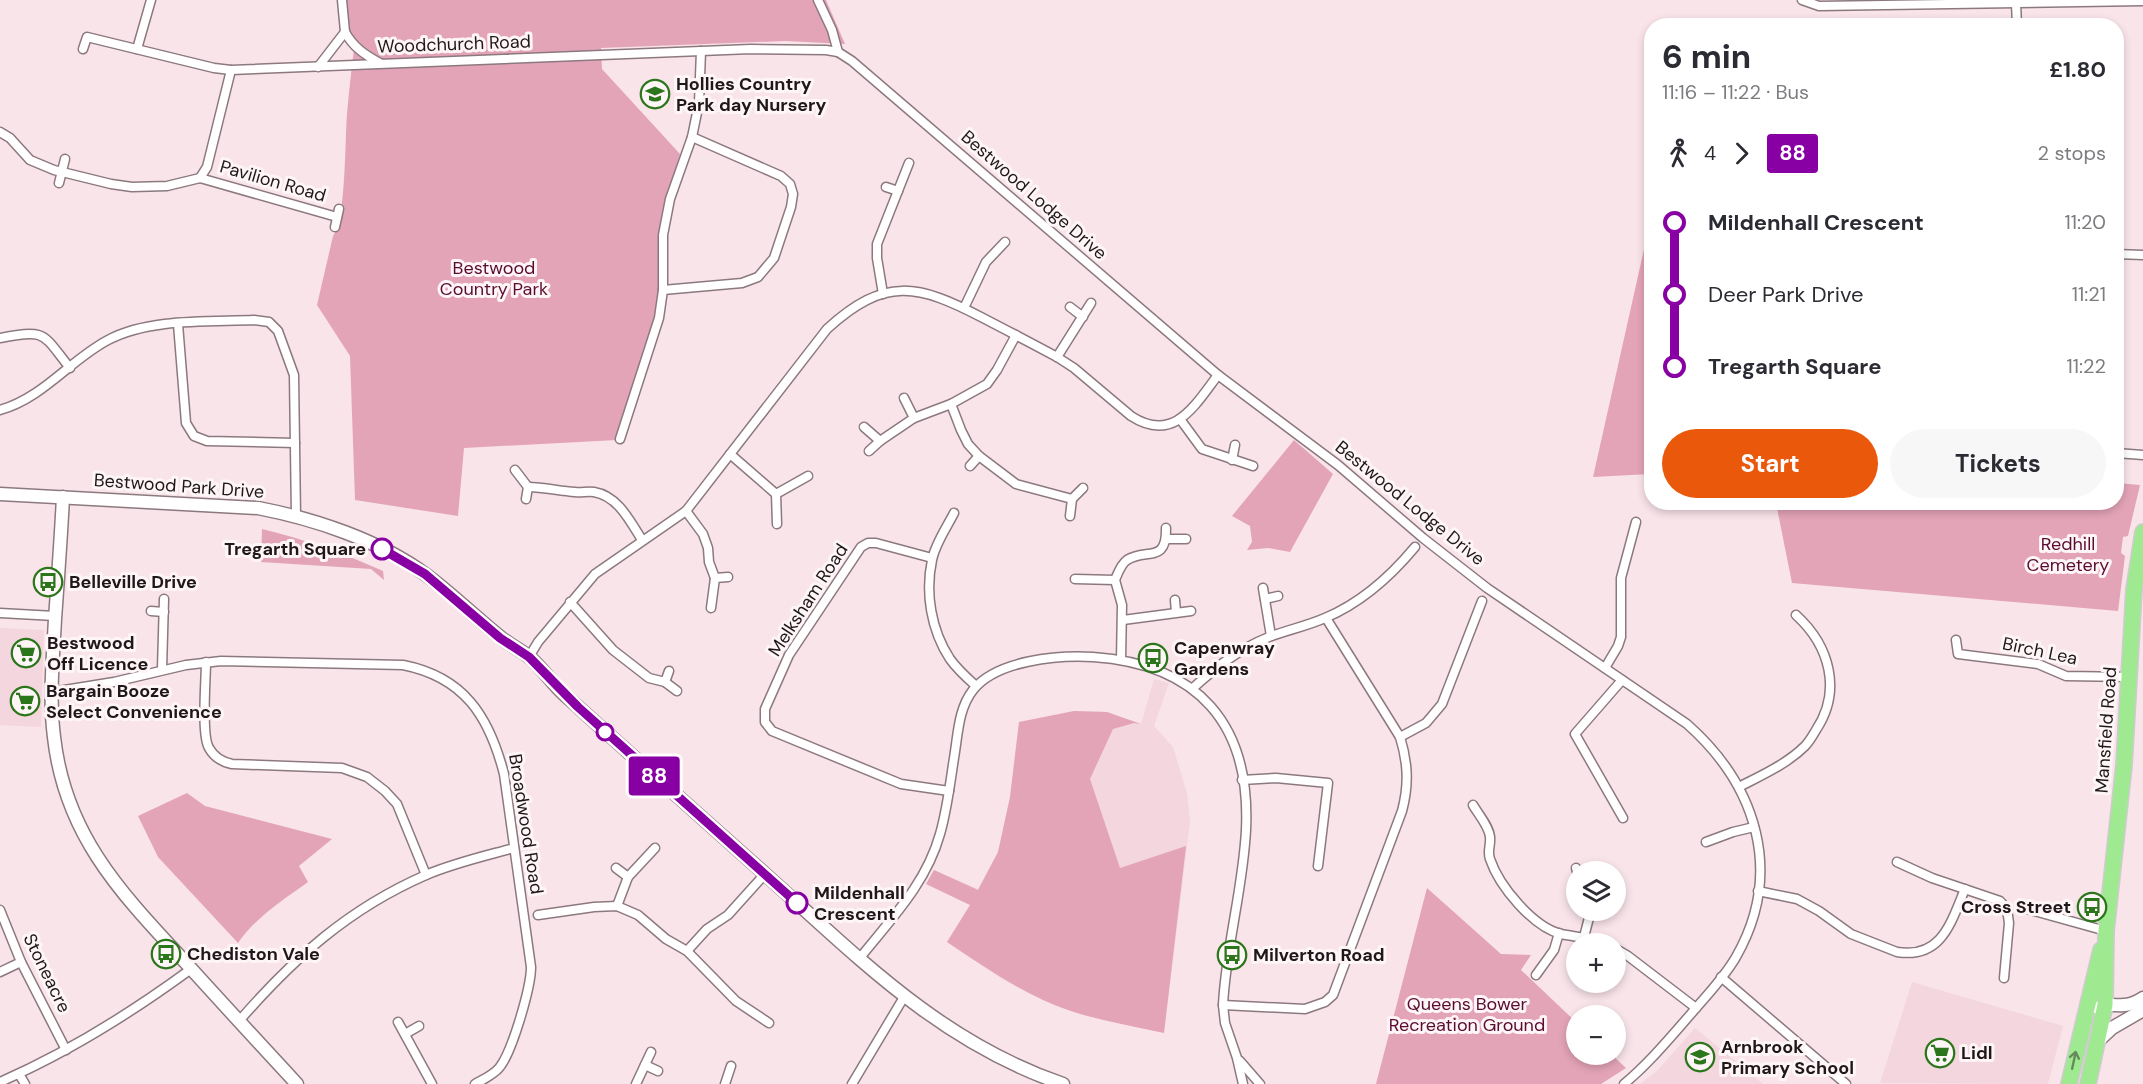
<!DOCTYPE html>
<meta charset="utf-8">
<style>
body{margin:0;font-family:"DM Sans",sans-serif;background:#f7f7f7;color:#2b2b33;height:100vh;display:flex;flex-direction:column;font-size:22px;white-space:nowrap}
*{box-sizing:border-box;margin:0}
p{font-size:20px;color:#7c7c81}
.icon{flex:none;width:33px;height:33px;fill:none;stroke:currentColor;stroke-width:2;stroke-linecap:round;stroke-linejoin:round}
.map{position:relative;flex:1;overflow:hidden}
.details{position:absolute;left:1644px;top:18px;width:480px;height:492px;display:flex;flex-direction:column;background:#fff;border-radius:24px;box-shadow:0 3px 9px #0003}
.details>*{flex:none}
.badge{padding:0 12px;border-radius:4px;font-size:21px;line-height:39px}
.fabs{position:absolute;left:1566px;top:861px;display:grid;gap:12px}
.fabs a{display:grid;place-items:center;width:60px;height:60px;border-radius:50%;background:#fff;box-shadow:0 3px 9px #0003;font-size:30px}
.map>.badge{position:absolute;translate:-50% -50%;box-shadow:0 0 0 3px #fff}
.legs{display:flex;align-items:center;gap:9px;height:66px;padding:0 18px;font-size:20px}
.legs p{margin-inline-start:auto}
.summary{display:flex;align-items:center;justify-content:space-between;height:102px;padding:0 18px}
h1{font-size:33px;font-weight:700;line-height:45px}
.primary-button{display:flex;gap:12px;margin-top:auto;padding:12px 18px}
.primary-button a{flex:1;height:69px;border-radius:36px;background:#ea580c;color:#fff;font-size:24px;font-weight:700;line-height:69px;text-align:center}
.primary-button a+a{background:#f7f7f7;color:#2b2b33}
ul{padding:0 18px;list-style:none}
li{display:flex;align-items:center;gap:21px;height:72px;font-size:22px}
li i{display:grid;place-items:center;width:9px;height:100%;margin:0 8px;background:currentColor}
li i::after{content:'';width:15px;height:15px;margin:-8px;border:4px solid;border-radius:50%;background:#fff}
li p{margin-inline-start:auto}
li:first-child i{background:linear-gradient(#0000 50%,currentColor 0)}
li:last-child i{background:linear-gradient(currentColor 50%,#0000 0)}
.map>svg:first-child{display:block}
.built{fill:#f3d6de}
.green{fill:#e4a4b8}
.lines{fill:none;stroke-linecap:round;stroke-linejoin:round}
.street-casing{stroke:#8c797f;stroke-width:11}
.secondary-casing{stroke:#8c797f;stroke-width:15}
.highway-casing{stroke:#cecccd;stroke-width:18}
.street{stroke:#fff;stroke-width:8}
.secondary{stroke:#fff;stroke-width:12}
.highway{stroke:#9fe991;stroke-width:15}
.oneway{stroke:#658b5b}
.line-1-casing{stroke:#fff;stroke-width:14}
.line-1{stroke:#8800a3;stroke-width:9}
.stop-1-dot{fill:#fff;stroke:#8800a3;stroke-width:3}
.labels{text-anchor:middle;stroke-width:6;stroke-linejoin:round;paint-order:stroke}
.street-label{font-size:18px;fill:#1f181a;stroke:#fef5f7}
.poi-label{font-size:18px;font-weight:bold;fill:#1f181a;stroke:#fef5f7;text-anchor:start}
.park-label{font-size:18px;fill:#5a0c30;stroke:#fef5f7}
.stop-label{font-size:18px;font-weight:bold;fill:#1f181a;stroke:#fef5f7;text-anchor:end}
</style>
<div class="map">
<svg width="2143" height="1084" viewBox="0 0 2143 1084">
<rect width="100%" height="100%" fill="#f9e4ea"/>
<g class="built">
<polygon points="0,628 44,630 41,727 0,725"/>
<polygon points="1154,679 1169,683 1154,726 1173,747 1187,793 1190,822 1164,1033 1088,1016 1045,1001 1002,979 947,942 970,905 926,884 934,870 978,889 998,852 1010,797 1019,722 1074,711 1107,712 1141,724"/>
<polygon points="1912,982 2063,1026 2048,1084 1880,1083"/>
<polygon points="1695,1028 1763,1084 1640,1084 1657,1071"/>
</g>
<g class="green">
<path d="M346 0H826L845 44 785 41 601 48 602 69 680 154 662 213 658 241V304L650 338 633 384 617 440 464 448 458 516 355 500 350 356 317 305 333 236C346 222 345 138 347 114 349 90 352 65 355 41L350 31Z"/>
<polygon points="1651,218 1651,474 1593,477"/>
<polygon points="1294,440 1333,474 1290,552 1268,548 1247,550 1252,542 1250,526 1232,516"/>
<polygon points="2117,483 2140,485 2128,536 2123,537 2121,553 2125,556 2118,611 1792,583 1776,503 2116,502"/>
<path d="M262 529C304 539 343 553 383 571L384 580 371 569 261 562Z"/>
<path d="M1074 711 1107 712 1141 724 1134 723 1113 729 1090 779 1120 868 1186 846 1164 1033C1124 1024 1081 1018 1043 1000 1009 984 978 963 947 942L970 905 926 884 934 870 978 890 998 852 1010 797 1019 722Z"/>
<path d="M187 793 205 806 332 839 299 866 308 882C283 900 256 917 238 943L158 857 138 816Z"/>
<polygon points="1427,888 1501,954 1531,955 1521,970 1576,1022 1576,1054 1612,1055 1626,1068 1601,1084 1376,1084"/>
</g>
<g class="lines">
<g class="street-casing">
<g id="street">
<path d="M818 0 832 30 838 52 852 61 1218 375 1338 465 1423 538 1487 588 1687 724C1757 786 1784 873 1736 957 1724 978 1706 996 1690 1015 1669 1039 1649 1063 1624 1084"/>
<polyline points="1802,0 1819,6 2143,1"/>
<polyline points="2016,3 2017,26"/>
<path d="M345 32C353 47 365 55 380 63"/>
<polyline points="83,49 87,37 214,68 231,70 751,49 826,50 838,52"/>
<polyline points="137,49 151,0"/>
<polyline points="318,67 345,32 342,0"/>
<polyline points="0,132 10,138 30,160 54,170 111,184 132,187 167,186 200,178 337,217"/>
<polyline points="200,178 207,167 231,70"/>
<polyline points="59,183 65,159"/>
<polyline points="886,187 898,191"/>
<polyline points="335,227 339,209"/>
<polyline points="2116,254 2143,255"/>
<polyline points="663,290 742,283 758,277 774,258 791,207 793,194 790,184 781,176 692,137"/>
<polyline points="883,294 877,258 877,244 909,163"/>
<polyline points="1070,307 1083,317"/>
<polyline points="964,308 986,262 1005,242"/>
<polyline points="178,324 186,423 194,436 207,441 295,443"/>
<path d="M0 338C47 329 42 333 70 368"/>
<polyline points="1057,357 1091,303"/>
<polyline points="904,398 914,418"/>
<polyline points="951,404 961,430 968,444 979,456 1016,484 1072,499"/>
<path d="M0 410C43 398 70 360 108 340 149 318 209 322 254 320L269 322 278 331 294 375 296 517"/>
<polyline points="1180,419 1202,449 1253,466"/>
<polyline points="864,427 880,441 869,451"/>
<polyline points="620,439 659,318 663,290 663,235 670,199 692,137 699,103 701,51"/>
<polyline points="880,441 914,418 951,404 987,384 997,370 1016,335"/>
<polyline points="2116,453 2143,455"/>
<polyline points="730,454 776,494 777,524"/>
<polyline points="1232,460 1235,445"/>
<polyline points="970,466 979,456"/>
<polyline points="515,470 528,487 526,499"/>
<path d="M528 487C544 487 559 491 575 492 581 493 587 491 594 492 618 496 630 521 642 540"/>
<polyline points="776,494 808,476"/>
<polyline points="686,511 703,534 708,548 709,562 715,578 711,608"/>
<path d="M954 513C947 527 935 544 932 560 925 593 931 630 950 659 957 669 967 678 976 686"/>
<polyline points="1070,516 1072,499 1083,488"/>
<polyline points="1167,539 1186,539"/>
<polyline points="932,558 876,543 868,543 861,547 789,655 765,709 765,722 772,731 901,784 949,791"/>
<polyline points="715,578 728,577"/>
<polyline points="1075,579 1115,580"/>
<path d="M1115 580C1118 573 1121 564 1127 560 1146 548 1167 564 1166 528"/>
<polyline points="1115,580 1122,605 1121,660"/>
<polyline points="1263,588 1271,636"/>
<polyline points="1265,599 1278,596"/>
<polyline points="1175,600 1176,612"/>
<polyline points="570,602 613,650 649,678 665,682 677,691"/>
<polyline points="151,611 164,612"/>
<polyline points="0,613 55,616"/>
<polyline points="1123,620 1191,611"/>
<polyline points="1956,640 1958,654 2038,664 2066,676 2130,677"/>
<path d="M529 657 538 642 595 574 686 511 827 329C885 276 918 284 983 318 1008 331 1033 344 1057 357L1074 368 1131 416C1174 444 1195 405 1218 375"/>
<path d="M206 662C206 680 201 735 209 748 214 757 222 762 232 764L342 768 367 777 385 791 397 804 426 875"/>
<polyline points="1605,668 1618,646 1621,637 1621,578 1636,522"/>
<polyline points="162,669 164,599"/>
<polyline points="1622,680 1575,734 1623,818"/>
<polyline points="665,682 669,671"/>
<path d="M1193 688C1216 667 1239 649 1269 637 1287 630 1307 626 1325 618 1361 603 1390 577 1415 547"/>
<path d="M52 692 114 682 186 665 221 661 403 665C464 677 489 716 504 774L531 967C531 987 512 1053 499 1068 493 1075 484 1079 475 1084"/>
<polyline points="1400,737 1426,723 1442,704 1482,601"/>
<polyline points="1242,780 1276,778 1328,783 1318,866"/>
<path d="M1739 787C1762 775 1787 764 1805 746 1810 741 1813 735 1816 730 1842 691 1830 646 1796 615"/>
<path d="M1473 805C1478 814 1489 826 1490 837 1491 845 1487 851 1490 859 1499 886 1533 927 1561 934 1576 937 1591 938 1606 944"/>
<polyline points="1706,842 1733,832 1754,827"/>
<polyline points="1897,862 1932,878 2000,901 2007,909 2009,923 2004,978"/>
<polyline points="616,868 628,877"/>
<polyline points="1576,868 1577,872"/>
<path d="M1758 891 1797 899 1819 911 1851 934 1897 952C1942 959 1951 922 1965 889"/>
<polyline points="617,906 628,877 655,848"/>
<polyline points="2027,909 2106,931"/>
<polyline points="0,910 21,962 66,1050"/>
<polyline points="538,915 594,907 617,906 638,915 666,939 687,951 736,1001 769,1023"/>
<polyline points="1584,937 1591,910"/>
<polyline points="1616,949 1628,956 1696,1008"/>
<polyline points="687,951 707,929 728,915 765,874"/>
<path d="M859 959C891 919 926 884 940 834 947 810 950 784 954 758 958 735 958 709 973 690 997 660 1058 655 1093 657 1198 664 1251 724 1246 830 1243 889 1226 946 1223 1005L1225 1023 1237 1058 1243 1084"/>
<polyline points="0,972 21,962"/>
<polyline points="1536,975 1554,950 1559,933"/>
<polyline points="1721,977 1846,1084"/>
<path d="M1223 1005 1305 1009 1325 1002 1333 995 1402 811C1409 785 1408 763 1400 737L1326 618"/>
<path d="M239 1021C294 958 348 909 426 875 454 863 485 856 514 848"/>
<polyline points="398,1022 432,1084"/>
<polyline points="405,1034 419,1026"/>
<polyline points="1240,1061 1260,1084"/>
<polyline points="645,1065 658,1071"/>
<polyline points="19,1074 25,1084"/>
<path d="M0 1082C69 1052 131 1013 191 969"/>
<polyline points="636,1084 651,1052"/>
<polyline points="725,1084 731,1066"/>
<polyline points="852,1084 904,997"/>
</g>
</g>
<g class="secondary-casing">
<g id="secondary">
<path d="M0 494 258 508C315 519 378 540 425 574 451 593 474 616 499 636 508 644 519 649 528 656 542 667 552 684 566 696 632 756 699 815 765 874 859 958 940 1042 1063 1084"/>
<path d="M63 497C61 537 58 578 55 619 53 658 49 698 54 737 65 836 122 894 186 963 223 1004 260 1044 297 1084"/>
<path d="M2098 1008C2114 1000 2122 1012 2143 998"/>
<polyline points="2099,1040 2112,1028 2143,1010"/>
</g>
</g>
<g class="highway-casing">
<g id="highway">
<polyline points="2069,1084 2101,950"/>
<polyline points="2088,1084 2105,1005 2106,931 2124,765 2134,590 2143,532"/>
</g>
</g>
<use href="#street" class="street"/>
<use href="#secondary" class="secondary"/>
<use href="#highway" class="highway"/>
</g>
<defs><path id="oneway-shaft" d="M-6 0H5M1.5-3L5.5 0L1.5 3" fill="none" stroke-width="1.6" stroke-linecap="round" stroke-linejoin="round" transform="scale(1.5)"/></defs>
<use class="oneway" href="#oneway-shaft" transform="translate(2074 1060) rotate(-78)"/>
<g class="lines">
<g class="line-1-casing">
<polyline id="line-1" points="382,549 425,574 500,638 529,657 578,707 797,903"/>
</g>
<use href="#line-1" class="line-1"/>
</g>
<defs>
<g id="school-ring" transform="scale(1.5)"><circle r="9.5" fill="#fef5f7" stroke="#2b751a" stroke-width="1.5"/><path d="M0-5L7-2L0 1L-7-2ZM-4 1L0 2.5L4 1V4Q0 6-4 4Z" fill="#2b751a"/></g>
<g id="bus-ring" transform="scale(1.5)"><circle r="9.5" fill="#fef5f7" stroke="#2b751a" stroke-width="1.5"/><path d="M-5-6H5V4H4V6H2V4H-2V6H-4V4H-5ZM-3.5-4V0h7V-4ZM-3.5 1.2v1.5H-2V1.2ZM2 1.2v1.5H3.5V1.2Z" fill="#2b751a"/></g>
<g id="supermarket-ring" transform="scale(1.5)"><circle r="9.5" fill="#fef5f7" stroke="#2b751a" stroke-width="1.5"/><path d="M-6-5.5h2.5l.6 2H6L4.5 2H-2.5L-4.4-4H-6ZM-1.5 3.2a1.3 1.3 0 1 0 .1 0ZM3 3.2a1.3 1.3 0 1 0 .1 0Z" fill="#2b751a"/></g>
</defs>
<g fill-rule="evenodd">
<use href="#school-ring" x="655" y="94"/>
<use href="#bus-ring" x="48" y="582"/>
<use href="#supermarket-ring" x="26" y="653"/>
<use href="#bus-ring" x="1153" y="658"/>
<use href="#supermarket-ring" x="25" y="701"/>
<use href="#bus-ring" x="2092" y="907"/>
<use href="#bus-ring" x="166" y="954"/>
<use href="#bus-ring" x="1232" y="955"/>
<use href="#supermarket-ring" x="1940" y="1053"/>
<use href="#school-ring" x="1700" y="1057"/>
</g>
<g class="stop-1-dot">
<circle cx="382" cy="549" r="10"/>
<circle cx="605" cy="732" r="8"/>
<circle cx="797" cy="903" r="10"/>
</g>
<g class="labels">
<g class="street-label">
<text transform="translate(454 44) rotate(-2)" y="6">Woodchurch Road</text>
<text transform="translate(273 181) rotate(16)" y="6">Pavilion Road</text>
<text transform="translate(1034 195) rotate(41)" y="6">Bestwood Lodge Drive</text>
<text transform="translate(179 486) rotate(4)" y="6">Bestwood Park Drive</text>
<text transform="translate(1410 503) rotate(39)" y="6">Bestwood Lodge Drive</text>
<text transform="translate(808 600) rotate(-57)" y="6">Melksham Road</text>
<text transform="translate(2040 651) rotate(12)" y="6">Birch Lea</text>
<text transform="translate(2106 730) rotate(-86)" y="6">Mansfield Road</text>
<text transform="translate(526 824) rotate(81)" y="6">Broadwood Road</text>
<text transform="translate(47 973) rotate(64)" y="6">Stoneacre</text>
</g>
<g class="poi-label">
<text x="676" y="90">Hollies Country<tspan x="676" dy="21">Park day Nursery</tspan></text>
<text x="69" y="588">Belleville Drive</text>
<text x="47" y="649">Bestwood<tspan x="47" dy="21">Off Licence</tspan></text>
<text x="1174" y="654">Capenwray<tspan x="1174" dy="21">Gardens</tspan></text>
<text x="46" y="697">Bargain Booze<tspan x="46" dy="21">Select Convenience</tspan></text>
<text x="2071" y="913" text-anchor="end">Cross Street</text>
<text x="187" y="960">Chediston Vale</text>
<text x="1253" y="961">Milverton Road</text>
<text x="1721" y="1053">Arnbrook<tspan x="1721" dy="21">Primary School</tspan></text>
<text x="1961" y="1059">Lidl</text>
</g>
<g class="park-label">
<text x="494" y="274">Bestwood<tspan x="494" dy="21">Country Park</tspan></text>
<text x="2068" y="550">Redhill<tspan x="2068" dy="21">Cemetery</tspan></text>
<text x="1467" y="1010">Queens Bower<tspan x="1467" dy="21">Recreation Ground</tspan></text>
</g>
<g class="stop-label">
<text x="366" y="555">Tregarth Square</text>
<text x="814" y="899" text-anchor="start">Mildenhall<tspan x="814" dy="21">Crescent</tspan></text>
</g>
</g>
</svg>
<div class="fabs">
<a><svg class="icon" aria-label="layers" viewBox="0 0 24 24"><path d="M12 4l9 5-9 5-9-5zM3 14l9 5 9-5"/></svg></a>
<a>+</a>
<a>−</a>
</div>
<b class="badge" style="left:654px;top:776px;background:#8800a3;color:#fff">88</b>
<section class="details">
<div class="summary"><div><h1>6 min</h1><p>11:16 – 11:22 · Bus</p></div><b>£1.80</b></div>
<div class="legs"><svg class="icon" aria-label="walk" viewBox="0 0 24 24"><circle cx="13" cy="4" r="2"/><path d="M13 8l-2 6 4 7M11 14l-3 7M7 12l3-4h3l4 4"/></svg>4<svg class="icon" aria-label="forward" viewBox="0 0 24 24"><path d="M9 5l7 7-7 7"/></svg><b class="badge" style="background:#8800a3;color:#fff">88</b><p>2 stops</p></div>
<ul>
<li><i style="color:#8800a3"></i><b>Mildenhall Crescent</b><p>11:20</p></li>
<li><i style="color:#8800a3"></i><span>Deer Park Drive</span><p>11:21</p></li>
<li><i style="color:#8800a3"></i><b>Tregarth Square</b><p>11:22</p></li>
</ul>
<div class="primary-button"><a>Start</a><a>Tickets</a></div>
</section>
</div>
